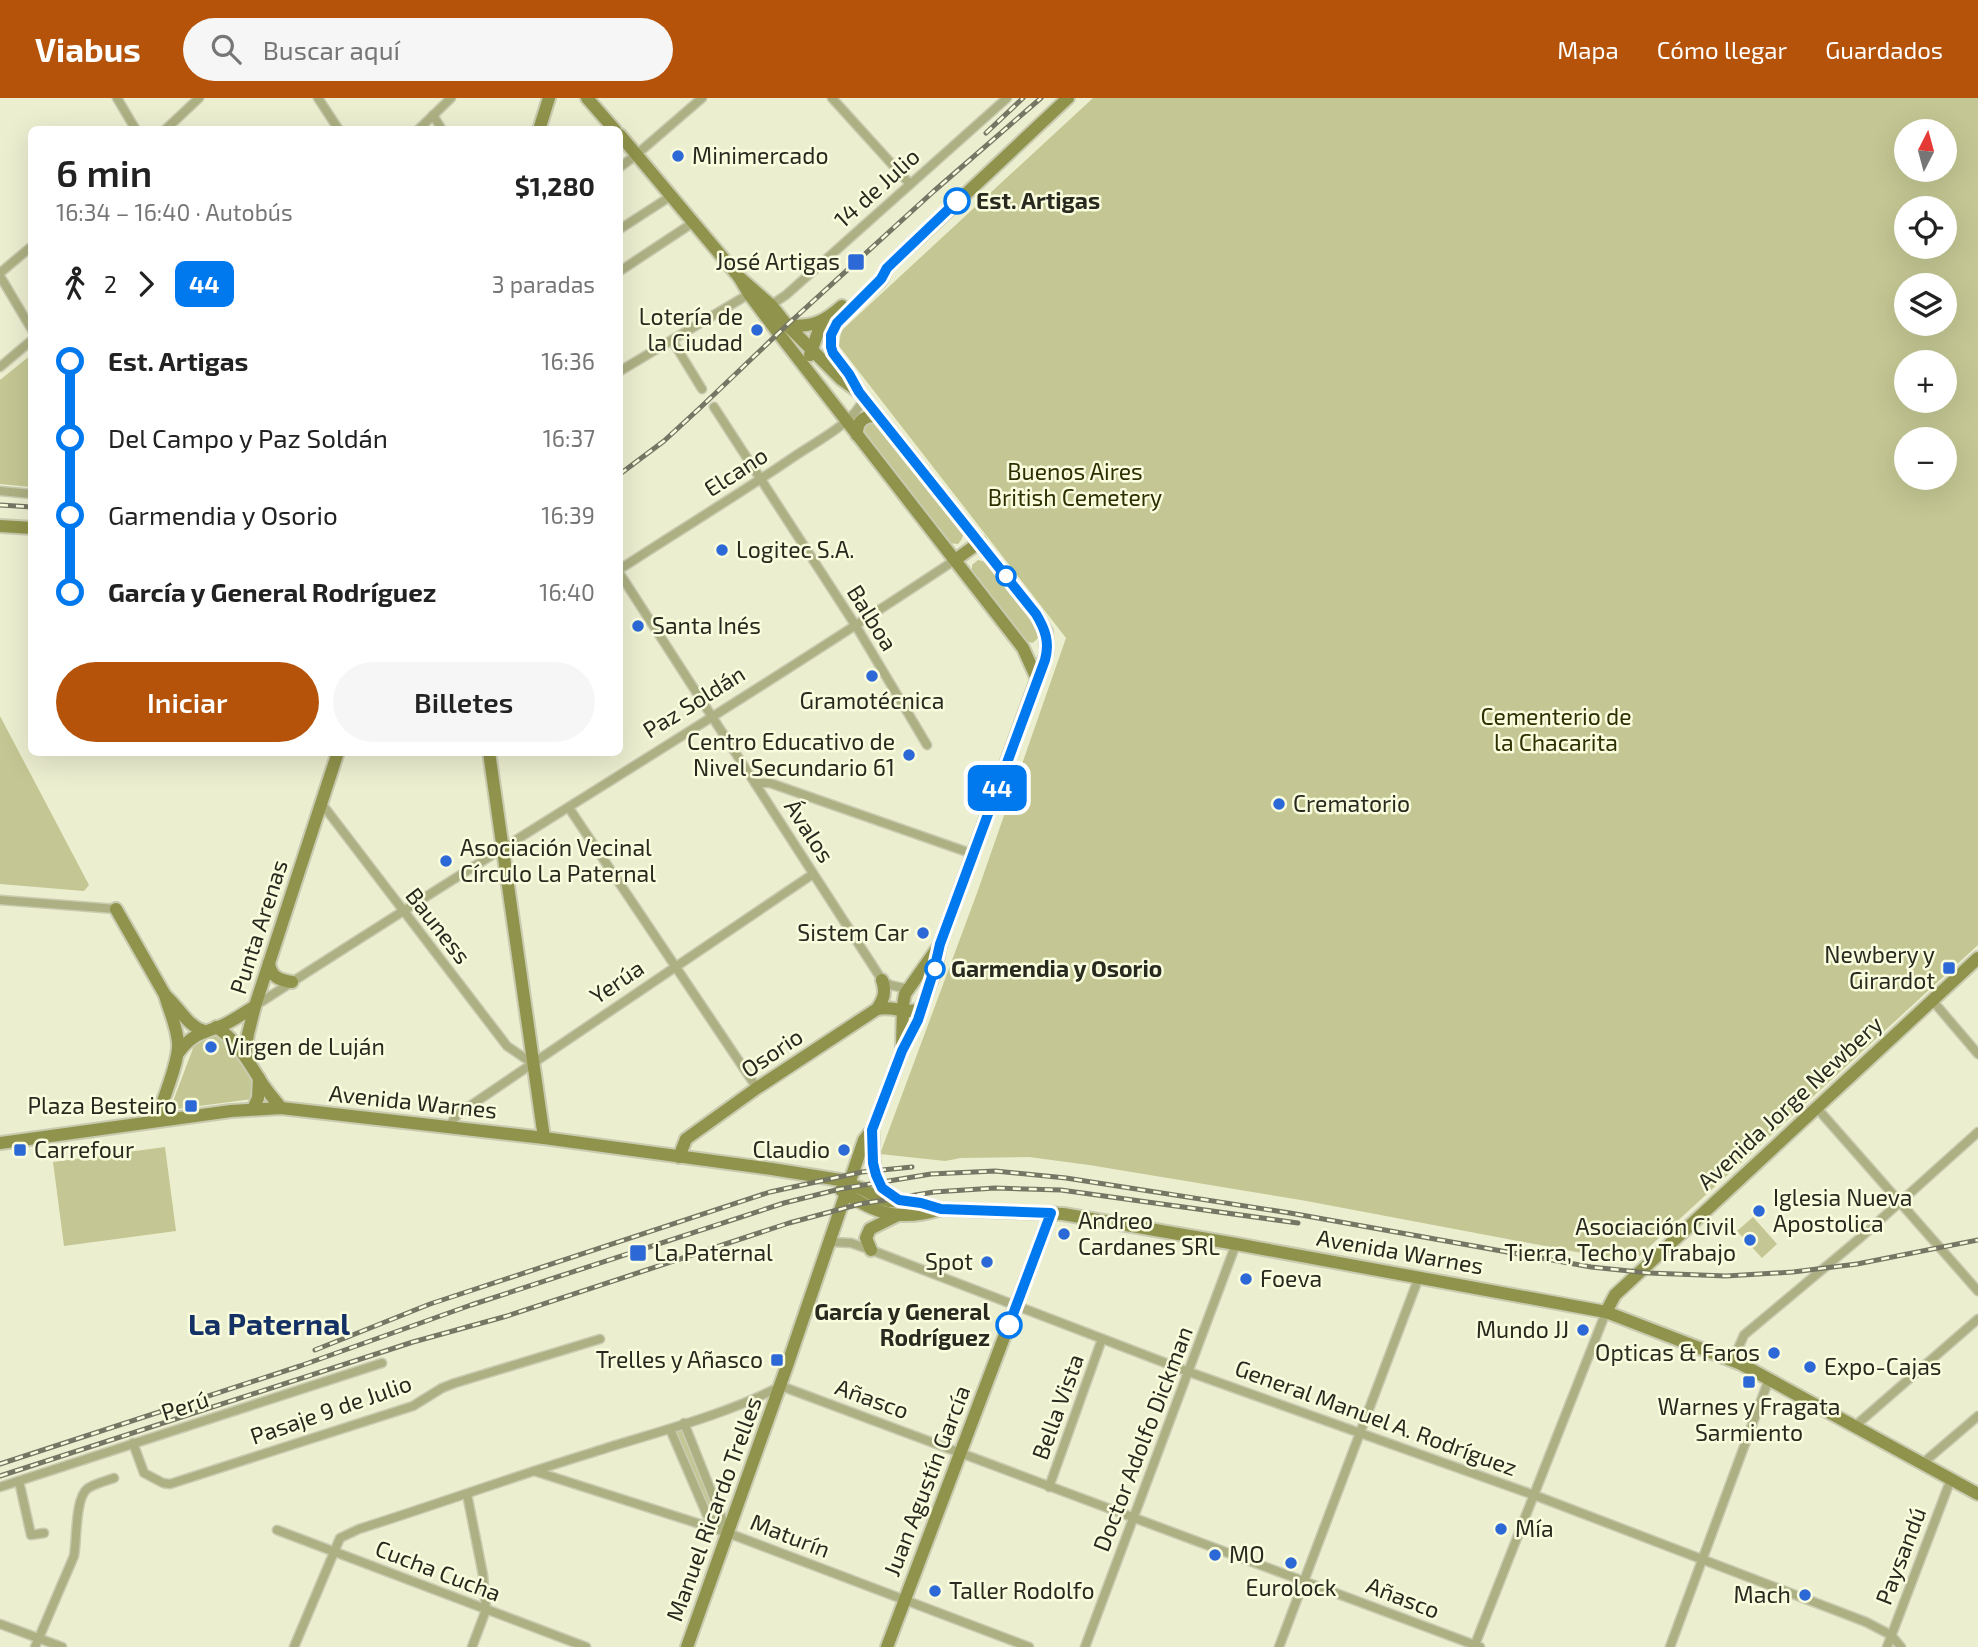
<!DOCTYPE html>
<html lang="es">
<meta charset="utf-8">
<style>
body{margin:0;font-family:"Exo 2",sans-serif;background:#f6f6f6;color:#222;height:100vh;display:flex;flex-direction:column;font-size:26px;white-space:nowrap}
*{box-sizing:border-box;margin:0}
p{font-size:23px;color:#767676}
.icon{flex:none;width:38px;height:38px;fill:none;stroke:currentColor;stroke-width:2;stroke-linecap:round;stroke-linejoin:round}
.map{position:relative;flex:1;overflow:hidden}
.details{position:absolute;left:28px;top:28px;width:595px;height:630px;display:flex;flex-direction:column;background:#fff;border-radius:10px;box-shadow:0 7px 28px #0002}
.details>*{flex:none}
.badge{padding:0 14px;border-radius:10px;font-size:24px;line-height:46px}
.needle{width:46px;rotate:6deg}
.tools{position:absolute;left:1894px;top:21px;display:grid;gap:14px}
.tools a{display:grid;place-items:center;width:63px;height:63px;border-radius:50%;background:#fff;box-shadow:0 7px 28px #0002;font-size:35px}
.map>.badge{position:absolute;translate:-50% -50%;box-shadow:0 0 0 4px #fff}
.legs{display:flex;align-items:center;gap:10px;height:77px;padding:0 28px;font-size:23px}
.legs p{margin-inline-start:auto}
.head{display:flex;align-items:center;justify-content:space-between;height:119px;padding:0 28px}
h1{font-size:38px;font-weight:600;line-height:52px}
.cta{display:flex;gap:14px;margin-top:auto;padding:14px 28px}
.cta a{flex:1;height:80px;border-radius:42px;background:#b45309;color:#fff;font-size:28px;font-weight:600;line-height:80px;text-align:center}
.cta a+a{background:#f6f6f6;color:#222}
ul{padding:0 28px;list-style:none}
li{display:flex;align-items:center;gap:24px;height:77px;font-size:26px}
li i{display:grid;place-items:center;width:10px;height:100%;margin:0 9px;background:currentColor}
li i::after{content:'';width:18px;height:18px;margin:-9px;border:5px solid;border-radius:50%;background:#fff}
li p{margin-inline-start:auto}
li:first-child i{background:linear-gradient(#0000 50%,currentColor 0)}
li:last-child i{background:linear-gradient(currentColor 50%,#0000 0)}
header{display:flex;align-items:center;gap:42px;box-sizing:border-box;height:98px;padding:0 35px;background:#b45309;color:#fff}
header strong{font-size:33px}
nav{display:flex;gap:38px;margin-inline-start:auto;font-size:24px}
.search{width:490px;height:63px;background:#f6f6f6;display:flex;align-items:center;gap:18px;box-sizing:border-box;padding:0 24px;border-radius:38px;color:#767676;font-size:26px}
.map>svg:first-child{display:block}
.green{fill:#c4c793;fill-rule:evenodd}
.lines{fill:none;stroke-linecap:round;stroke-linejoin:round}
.street-casing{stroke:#c9cbb0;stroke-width:11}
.secondary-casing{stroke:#c9cbb0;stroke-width:16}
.street{stroke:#adb082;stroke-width:8}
.secondary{stroke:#90934b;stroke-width:12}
.rail-casing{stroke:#757664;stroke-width:5}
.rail{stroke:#f9fcdd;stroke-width:2.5;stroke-dasharray:8;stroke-linecap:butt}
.line-1-casing{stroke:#fff;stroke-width:16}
.line-1{stroke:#0079ef;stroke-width:10}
.poi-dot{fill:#2c69d7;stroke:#f9fcdd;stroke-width:2.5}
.stop-1-dot{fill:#fff;stroke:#0079ef;stroke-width:3.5}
.labels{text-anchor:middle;stroke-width:5;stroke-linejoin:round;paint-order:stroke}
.poi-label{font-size:23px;fill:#292a1f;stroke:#f9fcdd;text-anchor:start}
.street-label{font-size:23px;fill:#292a1f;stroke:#f9fcdd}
.stop-label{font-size:23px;font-weight:bold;fill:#292a1f;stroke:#f9fcdd;text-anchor:start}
.park-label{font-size:23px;fill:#2e2f00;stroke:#f9fcdd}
.district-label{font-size:30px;font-weight:bold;fill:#143166;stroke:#f9fcdd}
</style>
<header>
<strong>Viabus</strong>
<div class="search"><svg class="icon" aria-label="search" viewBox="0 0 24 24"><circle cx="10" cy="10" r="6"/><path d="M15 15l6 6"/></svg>Buscar aquí</div>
<nav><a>Mapa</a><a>Cómo llegar</a><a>Guardados</a></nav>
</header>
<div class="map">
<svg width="1978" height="1549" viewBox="0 0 1978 1549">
<rect width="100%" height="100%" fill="#eceed0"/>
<g class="green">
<path d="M1093 0H1978V847L1635 1162 1587 1156 1301 1102 1089 1067 1029 1059 961 1060 945 1063 880 1056 977 795 1066 540 839 248 841 233ZM1906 33H1944V72H1906ZM1906 110H1944V149H1906ZM1906 187H1944V226H1906ZM1906 264H1944V303H1906ZM1906 341H1944V380H1906Z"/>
<polygon points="31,257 31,389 0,386 0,282"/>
<polygon points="871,324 875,324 964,433 962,441 958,446 949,445 863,336 866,326"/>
<path d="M978 462 987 464 1039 531C1039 538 1039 541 1032 545L1026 543 972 475V467Z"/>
<polygon points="0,618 89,787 84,793 0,786"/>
<polygon points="206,937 221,939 254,984 252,1001 177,1011 172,1006 195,945"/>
<polygon points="165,1049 176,1133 64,1148 53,1064"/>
<polygon points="1753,1119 1777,1146 1762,1160 1737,1133"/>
<polygon points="684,1325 715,1407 708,1411 670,1331"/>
</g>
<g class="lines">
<g class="street-casing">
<g id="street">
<polyline points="117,0 136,32"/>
<polyline points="318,0 339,32"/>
<polyline points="832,0 910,86"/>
<polyline points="433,17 442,32"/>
<polyline points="165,32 199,0"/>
<polyline points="418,32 451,0"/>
<polyline points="620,69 636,57 702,0"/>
<polyline points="620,131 671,98"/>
<polyline points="620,173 694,124"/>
<polyline points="0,175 32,148"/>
<polyline points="0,178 32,232"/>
<polyline points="771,207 786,197 1007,0"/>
<polyline points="672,242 702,291"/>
<polyline points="0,269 32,242"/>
<polyline points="620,273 749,196"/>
<polyline points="714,309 856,528 927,647"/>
<polyline points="0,393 32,396"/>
<path d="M620 471C678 433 738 397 795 358 817 343 854 325 864 300"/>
<polyline points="620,476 882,882 890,887 908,891"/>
<polyline points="755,685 770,685 973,756"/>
<polyline points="322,706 507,948 532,965"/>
<polyline points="569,710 757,990"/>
<polyline points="0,802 116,811"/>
<polyline points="1932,902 1978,956"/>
<path d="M255 908C487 757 725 615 955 462"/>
<polyline points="1816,1009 1978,1193"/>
<polyline points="448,1029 458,1016 813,776"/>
<polyline points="830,1144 851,1145 871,1152 1189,1274 1534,1397 1866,1524 1891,1537 1901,1549"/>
<polyline points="1733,1262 1744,1237 1860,1140 1978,1034"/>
<polyline points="684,1325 727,1433"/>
<polyline points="1855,1328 1978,1221"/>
<polyline points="670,1331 707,1417 724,1432"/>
<polyline points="133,1345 144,1375 163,1385 170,1386 413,1308 442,1290 455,1285 600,1241"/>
<polyline points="1923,1365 1978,1318"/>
<polyline points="534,1373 728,1435 1029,1549"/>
<polyline points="19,1383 31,1437 44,1435"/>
<polyline points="0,1389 382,1265"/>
<polyline points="1049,1389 1102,1241"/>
<polyline points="467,1396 483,1477 486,1512 472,1549"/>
<polyline points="277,1432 586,1549"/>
<polyline points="0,1526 62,1549"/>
<path d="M35 1549 74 1458C77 1442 75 1401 87 1391 93 1386 106 1383 114 1380"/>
<path d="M294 1549 340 1440 359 1431C438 1406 515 1378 594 1354 656 1334 723 1318 781 1288L1480 1549"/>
<polyline points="1085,1549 1236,1146"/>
<polyline points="1279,1549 1419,1179"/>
<polyline points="1474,1549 1606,1214"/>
<polyline points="1670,1549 1769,1281"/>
<polyline points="1887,1549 1951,1381"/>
</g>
</g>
<g class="secondary-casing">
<g id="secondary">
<polyline points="587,0 615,32"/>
<polyline points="539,32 549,0"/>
<polyline points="620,37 739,179 771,207 787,227 841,281 856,292"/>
<polyline points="739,179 749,196 776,232 1023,550 1037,581"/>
<path d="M787 227C811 230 824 224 842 208"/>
<polyline points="810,257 818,234 828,221"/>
<path d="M857 337C856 322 867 315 880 320"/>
<polyline points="0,428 32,430"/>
<polyline points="955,462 980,444"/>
<polyline points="489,654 544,1040"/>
<path d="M116 811 165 897C179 909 187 928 204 933"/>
<path d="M269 865C271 879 279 882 292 884"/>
<path d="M877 911C884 901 886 894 882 882"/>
<path d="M216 929C238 943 247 962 260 982 266 992 274 1001 281 1010"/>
<polyline points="902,950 903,907 905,896 936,852"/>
<path d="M179 954C192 936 201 936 221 928 233 923 244 915 255 908"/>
<polyline points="245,956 248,936 255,908 338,654"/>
<polyline points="253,1011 258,1000 259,980"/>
<path d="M156 1023C162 1004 180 962 178 945 177 928 169 913 165 897"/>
<path d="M872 1032C876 1065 865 1080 898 1102"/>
<polyline points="0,1045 231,1013 281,1010 544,1040 772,1071 840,1082 860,1090 879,1100 889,1103 921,1105 941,1111 1063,1116 1236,1146 1606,1214 1741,1266 1978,1396"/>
<path d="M679 1059 686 1041 757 990 877 911C893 907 906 917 921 911"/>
<path d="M841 1092C875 1116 900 1124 941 1111"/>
<polyline points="871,1152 866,1140 870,1131 898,1117"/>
<polyline points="1606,1214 1615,1197 1978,860"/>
<polyline points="687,1549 788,1265 864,1042 872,1032 902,953 917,922 935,872 940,846 1047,554 1046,534 1036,516 859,294 849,276 833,255 831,249 831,237 837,224 881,182 887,170 1068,0"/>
<polyline points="887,1549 1051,1115"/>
</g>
</g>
<use href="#street" class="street"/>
<use href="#secondary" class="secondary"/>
<g class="rail-casing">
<g id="rail">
<polyline points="986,35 1023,0"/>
<polyline points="620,376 664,343 702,308 787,227 934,93 1041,0"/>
<polyline points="0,407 32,409"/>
<polyline points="315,1252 430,1206 770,1094 862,1074 912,1069"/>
<polyline points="0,1366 300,1268 471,1207 784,1105 840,1091 931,1076 995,1073 1066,1080 1290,1115 1591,1169 1649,1175 1726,1178 1793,1174 1857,1166 1978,1142"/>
<polyline points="0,1378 413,1244 507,1218 789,1125 860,1106 934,1094 995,1090 1061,1092 1298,1125"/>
</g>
</g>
<use href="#rail" class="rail"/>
</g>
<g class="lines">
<g class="line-1-casing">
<path id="line-1" d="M957 103 887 170 881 181 837 225 831 237V249L833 255 849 276 859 294 1036 516C1045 531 1050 544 1045 562L940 846 934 872 918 922 902 953 872 1032 873 1065 876 1077 882 1090 899 1102 921 1105 941 1111 1051 1115 1009 1227"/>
</g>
<use href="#line-1" class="line-1"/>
</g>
<g class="poi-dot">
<circle cx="678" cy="58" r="7"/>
<rect x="847" y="155" width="18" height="18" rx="3.5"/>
<circle cx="757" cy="232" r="7"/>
<circle cx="722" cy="452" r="7"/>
<circle cx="638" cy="528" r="7"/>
<circle cx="872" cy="578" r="7"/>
<circle cx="909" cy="657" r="7"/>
<circle cx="1279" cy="706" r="7"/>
<circle cx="446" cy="763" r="7"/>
<circle cx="923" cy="835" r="7"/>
<rect x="1942" y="863" width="14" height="14" rx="3.5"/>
<circle cx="211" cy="949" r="7"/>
<rect x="184" y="1001" width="14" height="14" rx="3.5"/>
<rect x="13" y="1045" width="14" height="14" rx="3.5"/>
<circle cx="844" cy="1052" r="7"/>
<circle cx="1759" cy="1113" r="7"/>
<circle cx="1064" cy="1136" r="7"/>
<circle cx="1750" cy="1142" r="7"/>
<rect x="629" y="1146" width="18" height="18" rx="3.5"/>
<circle cx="987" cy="1164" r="7"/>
<circle cx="1246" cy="1181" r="7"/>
<circle cx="1583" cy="1232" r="7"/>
<circle cx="1774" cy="1255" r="7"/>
<rect x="770" y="1255" width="14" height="14" rx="3.5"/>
<circle cx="1810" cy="1269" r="7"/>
<rect x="1742" y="1277" width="14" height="14" rx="3.5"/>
<circle cx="1501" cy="1431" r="7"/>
<circle cx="1215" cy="1457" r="7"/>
<circle cx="1291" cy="1465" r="7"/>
<circle cx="935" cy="1493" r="7"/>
<circle cx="1805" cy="1497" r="7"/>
</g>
<g class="stop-1-dot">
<circle cx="957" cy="103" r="12"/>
<circle cx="1006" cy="478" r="9"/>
<circle cx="935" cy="871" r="9"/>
<circle cx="1009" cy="1227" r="12"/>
</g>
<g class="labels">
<g class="poi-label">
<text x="692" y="66">Minimercado</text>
<text x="840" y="172" text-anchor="end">José Artigas</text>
<text x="743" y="227" text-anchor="end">Lotería de<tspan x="743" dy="26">la Ciudad</tspan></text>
<text x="736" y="460">Logitec S.A.</text>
<text x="652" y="536">Santa Inés</text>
<text x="872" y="611" text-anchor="middle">Gramotécnica</text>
<text x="895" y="652" text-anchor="end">Centro Educativo de<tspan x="895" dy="26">Nivel Secundario 61</tspan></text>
<text x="1293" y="714">Crematorio</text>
<text x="460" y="758">Asociación Vecinal<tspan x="460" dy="26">Círculo La Paternal</tspan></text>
<text x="909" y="843" text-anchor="end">Sistem Car</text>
<text x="1935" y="865" text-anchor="end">Newbery y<tspan x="1935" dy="26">Girardot</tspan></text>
<text x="225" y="957">Virgen de Luján</text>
<text x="177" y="1016" text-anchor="end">Plaza Besteiro</text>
<text x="34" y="1060">Carrefour</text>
<text x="830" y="1060" text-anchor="end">Claudio</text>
<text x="1773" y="1108">Iglesia Nueva<tspan x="1773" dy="26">Apostolica</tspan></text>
<text x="1078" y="1131">Andreo<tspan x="1078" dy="26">Cardanes SRL</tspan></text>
<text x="1736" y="1137" text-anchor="end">Asociación Civil<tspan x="1736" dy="26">Tierra, Techo y Trabajo</tspan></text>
<text x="654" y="1163">La Paternal</text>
<text x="973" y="1172" text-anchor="end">Spot</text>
<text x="1260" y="1189">Foeva</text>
<text x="1569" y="1240" text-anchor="end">Mundo JJ</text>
<text x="1760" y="1263" text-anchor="end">Opticas &amp; Faros</text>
<text x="763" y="1270" text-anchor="end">Trelles y Añasco</text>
<text x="1824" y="1277">Expo-Cajas</text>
<text x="1749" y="1317" text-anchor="middle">Warnes y Fragata<tspan x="1749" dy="26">Sarmiento</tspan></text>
<text x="1515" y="1439">Mía</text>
<text x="1229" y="1465">MO</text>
<text x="1291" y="1498" text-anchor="middle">Eurolock</text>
<text x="949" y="1501">Taller Rodolfo</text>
<text x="1791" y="1505" text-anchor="end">Mach</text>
</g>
<g class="street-label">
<text transform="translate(877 90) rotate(-42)" y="8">14 de Julio</text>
<text transform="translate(736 374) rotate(-33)" y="8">Elcano</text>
<text transform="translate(872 520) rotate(58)" y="8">Balboa</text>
<text transform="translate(694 604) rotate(-32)" y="8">Paz Soldán</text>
<text transform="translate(809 733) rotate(57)" y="8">Ávalos</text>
<text transform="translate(438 828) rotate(52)" y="8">Bauness</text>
<text transform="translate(259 829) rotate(-72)" y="8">Punta Arenas</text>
<text transform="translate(617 884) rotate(-34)" y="8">Yerúa</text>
<text transform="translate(772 955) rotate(-34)" y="8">Osorio</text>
<text transform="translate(413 1004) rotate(6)" y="8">Avenida Warnes</text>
<text transform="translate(1790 1005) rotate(-43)" y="8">Avenida Jorge Newbery</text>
<text transform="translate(1400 1154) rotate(10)" y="8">Avenida Warnes</text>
<text transform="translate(872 1301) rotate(20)" y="8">Añasco</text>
<text transform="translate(185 1308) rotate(-18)" y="8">Perú</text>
<text transform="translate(1058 1309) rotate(-70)" y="8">Bella Vista</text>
<text transform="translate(331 1312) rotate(-19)" y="8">Pasaje 9 de Julio</text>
<text transform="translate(1376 1320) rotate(20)" y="8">General Manuel A. Rodríguez</text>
<text transform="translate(1143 1341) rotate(-69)" y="8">Doctor Adolfo Dickman</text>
<text transform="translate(927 1383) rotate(-69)" y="8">Juan Agustín García</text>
<text transform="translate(714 1411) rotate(-70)" y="8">Manuel Ricardo Trelles</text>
<text transform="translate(790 1438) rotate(21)" y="8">Maturín</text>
<text transform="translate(1901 1458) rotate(-69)" y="8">Paysandú</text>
<text transform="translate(438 1473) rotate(21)" y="8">Cucha Cucha</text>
<text transform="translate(1403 1500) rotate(21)" y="8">Añasco</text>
</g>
<g class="stop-label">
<text x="976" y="111">Est. Artigas</text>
<text x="951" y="879">Garmendia y Osorio</text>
<text x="990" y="1222" text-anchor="end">García y General<tspan x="990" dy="26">Rodríguez</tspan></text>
</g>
<g class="park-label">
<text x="1075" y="382">Buenos Aires<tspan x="1075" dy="26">British Cemetery</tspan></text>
<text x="1556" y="627">Cementerio de<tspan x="1556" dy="26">la Chacarita</tspan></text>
</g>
<g class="district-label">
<text x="269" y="1237">La Paternal</text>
</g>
</g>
</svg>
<div class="tools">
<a><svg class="needle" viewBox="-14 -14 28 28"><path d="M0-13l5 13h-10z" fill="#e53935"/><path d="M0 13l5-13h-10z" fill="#767676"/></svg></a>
<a><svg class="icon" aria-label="locate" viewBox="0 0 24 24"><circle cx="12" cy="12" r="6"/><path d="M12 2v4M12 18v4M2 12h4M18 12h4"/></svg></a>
<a><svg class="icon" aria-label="layers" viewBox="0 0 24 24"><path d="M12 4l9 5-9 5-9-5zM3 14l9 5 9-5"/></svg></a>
<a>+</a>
<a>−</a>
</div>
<b class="badge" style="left:997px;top:690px;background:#0079ef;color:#fff">44</b>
<section class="details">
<div class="head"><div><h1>6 min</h1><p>16:34 – 16:40 · Autobús</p></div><b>$1,280</b></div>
<div class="legs"><svg class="icon" aria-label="walk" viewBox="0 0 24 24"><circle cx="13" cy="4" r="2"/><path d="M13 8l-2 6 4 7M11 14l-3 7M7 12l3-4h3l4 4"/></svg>2<svg class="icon" aria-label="forward" viewBox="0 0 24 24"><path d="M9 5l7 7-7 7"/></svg><b class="badge" style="background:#0079ef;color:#fff">44</b><p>3 paradas</p></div>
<ul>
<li><i style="color:#0079ef"></i><b>Est. Artigas</b><p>16:36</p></li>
<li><i style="color:#0079ef"></i><span>Del Campo y Paz Soldán</span><p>16:37</p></li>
<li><i style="color:#0079ef"></i><span>Garmendia y Osorio</span><p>16:39</p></li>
<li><i style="color:#0079ef"></i><b>García y General Rodríguez</b><p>16:40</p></li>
</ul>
<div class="cta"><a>Iniciar</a><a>Billetes</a></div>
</section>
</div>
